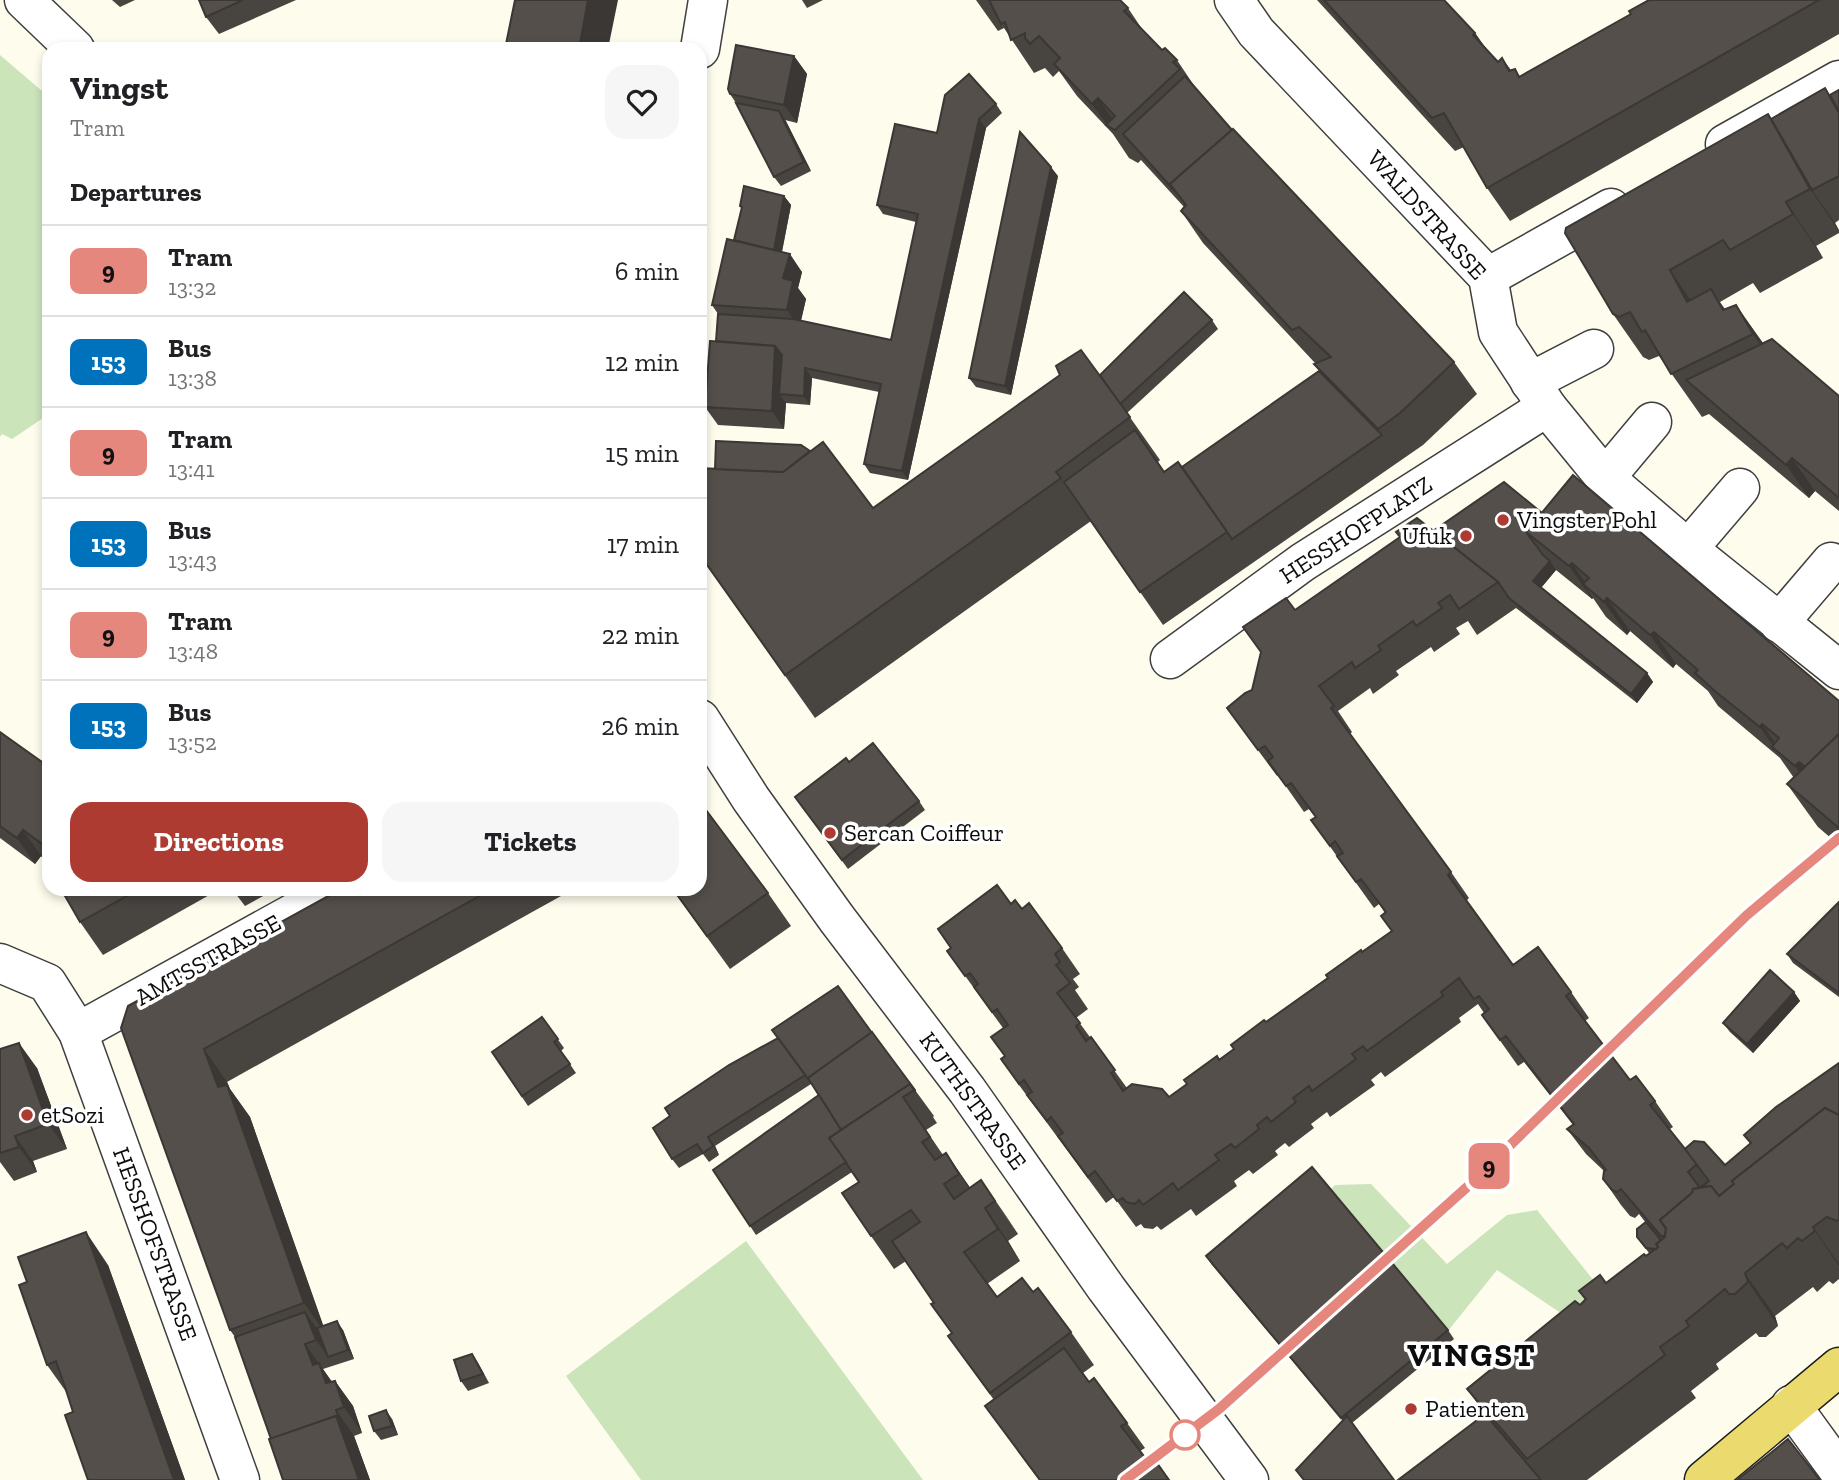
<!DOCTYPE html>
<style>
body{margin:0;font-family:"Zilla Slab",serif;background:#f6f6f6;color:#202124;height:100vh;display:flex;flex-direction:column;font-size:26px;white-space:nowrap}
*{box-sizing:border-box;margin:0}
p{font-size:23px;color:#757577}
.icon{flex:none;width:38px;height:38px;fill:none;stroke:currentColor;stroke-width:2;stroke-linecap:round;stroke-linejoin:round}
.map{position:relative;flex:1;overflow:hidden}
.sheet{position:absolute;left:42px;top:42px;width:665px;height:854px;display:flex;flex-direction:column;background:#fff;border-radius:21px;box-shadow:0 4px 10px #0003}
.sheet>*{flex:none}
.badge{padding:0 14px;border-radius:10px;font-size:24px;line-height:46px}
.map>.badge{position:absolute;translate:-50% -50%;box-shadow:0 0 0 4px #fff}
h2{padding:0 28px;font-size:26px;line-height:63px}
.round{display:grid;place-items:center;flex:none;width:74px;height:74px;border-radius:21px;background:#f6f6f6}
.head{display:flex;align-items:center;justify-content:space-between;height:119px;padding:0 28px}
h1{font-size:33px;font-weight:700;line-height:52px}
.action{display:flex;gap:14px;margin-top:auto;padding:14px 28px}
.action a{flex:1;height:80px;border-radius:21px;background:#ae3b32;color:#fff;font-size:28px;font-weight:700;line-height:80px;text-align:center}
.action a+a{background:#f6f6f6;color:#202124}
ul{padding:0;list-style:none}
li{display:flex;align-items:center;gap:21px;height:91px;padding:0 28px;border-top:2px solid #e0e0e0}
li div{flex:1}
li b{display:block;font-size:26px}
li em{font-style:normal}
li .badge{min-width:77px;font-weight:700;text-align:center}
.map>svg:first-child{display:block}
.green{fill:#cbe4ba}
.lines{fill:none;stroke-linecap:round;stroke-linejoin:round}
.minor-casing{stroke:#3f3f3f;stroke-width:41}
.major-casing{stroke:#1d1d1d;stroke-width:41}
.minor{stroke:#fff;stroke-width:38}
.major{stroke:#ebdb6f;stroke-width:38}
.wall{fill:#484440}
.shaded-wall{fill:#3b3734}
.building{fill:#544f4a;stroke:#3b3734;stroke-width:2}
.line-casing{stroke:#fff;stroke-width:16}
.line{stroke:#e6877e;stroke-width:10}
.poi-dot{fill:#ae3b32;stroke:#fff;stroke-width:2.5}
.stop-dot{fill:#fff;stroke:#e6877e;stroke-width:3.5}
.labels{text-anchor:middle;stroke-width:7;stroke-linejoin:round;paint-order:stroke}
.street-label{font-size:24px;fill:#0c0c0c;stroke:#fff}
.poi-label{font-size:24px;fill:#0c0c0c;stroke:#fff;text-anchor:start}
.district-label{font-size:32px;font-weight:bold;letter-spacing:2px;fill:#0c0c0c;stroke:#fff}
</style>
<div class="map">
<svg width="1839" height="1480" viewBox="0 0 1839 1480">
<rect width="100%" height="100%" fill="#fdfced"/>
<g class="green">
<polygon points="0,55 49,97 49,414 12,439 2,434 0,437"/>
<polygon points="1371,1184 1447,1264 1507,1215 1537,1210 1607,1297 1589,1332 1497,1270 1443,1337 1324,1196 1335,1185"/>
<polygon points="746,1241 923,1480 641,1480 566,1376"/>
</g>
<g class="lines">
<g class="minor-casing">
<g id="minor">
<polyline points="24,0 75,49"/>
<polyline points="1234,0 1256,32 1488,277 1498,332 1547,407 1605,478 1688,549 1839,670"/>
<polyline points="700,49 708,0"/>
<polyline points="1725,144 1839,80"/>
<polyline points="1488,277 1611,208"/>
<polyline points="1530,382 1594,349"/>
<polyline points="1605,478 1652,422"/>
<polyline points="1688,549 1740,488"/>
<polyline points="1779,623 1831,562"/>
<polyline points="1170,659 1303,562 1547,407"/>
<polyline points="700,719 751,799 837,919 967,1090 1106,1288 1249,1480"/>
<polyline points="0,963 47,983 78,1032 240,1480"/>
<polyline points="78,1032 337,889"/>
<polyline points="1791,1405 1839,1471"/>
</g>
</g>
<g class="major-casing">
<polyline id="major" points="1704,1480 1839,1367"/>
</g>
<use href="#minor" class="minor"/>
<use href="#major" class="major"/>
</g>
<g class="wall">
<polygon points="112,0 135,0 120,7"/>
<polygon points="199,0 296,0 219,34 206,17"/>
<polygon points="802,0 823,0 807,8"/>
<polygon points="976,0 1120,0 1128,8 1144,32 1162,50 1177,60 1199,93 1232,130 1454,362 1477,394 1423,445 1163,625 1091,521 815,718 700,556 873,508 1100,375 1212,320 1218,329 1127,413 1160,460 1158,462 1164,471 1182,467 1319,371 1314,364 1323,360 1315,363 1203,243 1181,211 1184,207 1141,160 1138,163 1129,158 1113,134 1077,96 1059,71 1053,77 1045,68 1034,73 1004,28 998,31"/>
<polygon points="1317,0 1444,0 1475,33 1487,50 1498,62 1502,58 1511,70 1520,76 1631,14 1649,0 1839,0 1839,34 1510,221 1487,188 1464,147 1455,151"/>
<polygon points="794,56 807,74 797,123 785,120 811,171 781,186 774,177 736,103 730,94"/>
<polygon points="1839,90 1839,220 1835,223 1839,230 1839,233 1816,246 1823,258 1760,293 1753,283 1720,302 1725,309 1736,305 1763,343 1839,396 1839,511 1815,491 1809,498 1709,414 1702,417 1659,356 1649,360 1643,357 1613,314 1774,123"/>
<polygon points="996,104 1002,113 986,128 908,480 870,473 864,464 879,392 812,378 810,405 786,403 784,429 718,425 705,407 716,341 718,314 712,305 734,240 742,208 740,206 784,196 791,205 782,252 802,272 798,288 806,299 801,321 891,340 916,222 883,214 877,205 937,133"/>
<polygon points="1058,176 1011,395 976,387 969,378"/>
<polygon points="1542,513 1839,701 1839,845 1818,827 1787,784 1794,778 1780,758 1718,706 1708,691 1676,664 1673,668 1630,631 1627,635 1606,617 1593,598 1592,599 1556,570 1541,588 1647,673 1653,682 1637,703 1516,608 1477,635 1468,621 1456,628 1460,634 1434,652 1431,647 1396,671 1399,675 1373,694 1370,688 1338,711 1352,732 1350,734 1451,872 1469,898 1466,901 1513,965 1571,992 1589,1018 1585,1021 1630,1080 1655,1101 1673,1127 1670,1129 1685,1149 1725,1165 1750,1143 1744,1135 1839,1063 1839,1279 1833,1284 1829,1281 1817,1292 1813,1287 1775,1316 1778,1326 1766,1337 1759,1337 1756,1333 1716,1364 1719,1369 1691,1391 1696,1398 1587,1480 1398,1480 1485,1414 1467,1389 1580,1305 1585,1300 1579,1291 1606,1283 1649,1253 1637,1237 1646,1223 1639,1214 1635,1218 1630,1216 1621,1205 1603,1179 1604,1171 1586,1154 1567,1129 1573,1125 1524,1062 1518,1066 1482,1015 1484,1013 1478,1004 1459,1018 1461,1022 1385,1077 1381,1072 1371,1080 1375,1085 1330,1117 1327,1112 1311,1124 1314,1128 1289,1147 1285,1143 1275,1151 1278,1155 1253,1174 1249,1170 1234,1181 1237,1186 1196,1216 1191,1209 1161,1230 1157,1226 1153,1229 1144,1228 1141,1224 1136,1227 1114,1197 1106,1203 1019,1085 1001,1059 1005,1056 1003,1028 947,951 951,948 938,929 1011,904 1022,909 1062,948 1080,974 1073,979 1079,987 1075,990 1088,1009 1076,1018 1127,1088 1169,1097 1234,1049 1266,1022 1392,931 1385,913 1379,904 1374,908 1311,820 1315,817 1309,809 1304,812 1278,775 1277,776 1227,708 1252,690 1295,610 1433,531"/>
<polygon points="0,732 49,767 49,868 41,856 35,864 0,838"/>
<polygon points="849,762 919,801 925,810 848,869 795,797"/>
<polygon points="61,889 220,889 103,955 80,922"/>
<polygon points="232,889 276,889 245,906"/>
<polygon points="341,889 568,889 570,891 227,1082 230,1089 250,1117 323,1326 343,1330 354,1359 323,1369 332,1382 335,1381 353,1406 362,1433 354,1436 370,1480 283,1480 271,1439 235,1337 230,1330 121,1028"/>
<polygon points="672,889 700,889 768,893 791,926 730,969"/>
<polygon points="1839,902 1839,997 1793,963 1787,954"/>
<polygon points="1794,992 1800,1001 1753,1053 1730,1032 1723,1023"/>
<polygon points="542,1017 564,1048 561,1051 576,1073 528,1106 492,1052"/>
<polygon points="778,1038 915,1090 934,1116 933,1117 937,1123 926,1130 943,1155 946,1153 970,1188 981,1180 1018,1234 1008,1241 1020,1261 987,1284 997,1297 1033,1292 1071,1332 1094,1365 1083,1373 1089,1382 1127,1423 1145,1448 1140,1451 1147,1460 1169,1480 1039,1480 985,1406 994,1400 948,1336 952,1333 931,1304 934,1303 906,1261 894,1269 871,1236 859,1182 852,1172 756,1235 713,1170 819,1095 811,1084 715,1146 719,1155 709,1162 703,1154 679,1168 672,1159 670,1116"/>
<polygon points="0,1049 37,1068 67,1149 33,1161 37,1172 14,1181 0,1162"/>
<polygon points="1206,1256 1448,1330 1454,1339 1352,1423 1343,1421 1212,1265"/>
<polygon points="108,1265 185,1480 88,1480 73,1412 67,1393 47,1365"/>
<polygon points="472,1354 489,1383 468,1391 461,1381"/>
<polygon points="392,1419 398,1435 381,1440 374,1431"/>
</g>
<g class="shaded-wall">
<polygon points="588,0 618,0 608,49 579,49"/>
<polygon points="1475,33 1498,66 1473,35"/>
<polygon points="794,56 807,74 797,123 784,105"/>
<polygon points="1098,98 1118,127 1107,125 1092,104"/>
<polygon points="779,111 786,121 811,171 804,162"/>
<polygon points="979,119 986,128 908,480 902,471"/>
<polygon points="1051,167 1058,176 1011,395 1005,386"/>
<polygon points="1815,188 1812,190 1835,223 1839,231 1810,189"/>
<polygon points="784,196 791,205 779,266 772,257"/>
<polygon points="1786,202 1816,246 1823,258 1793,214"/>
<polygon points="790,254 802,272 798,288 806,299 799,328 787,310 783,278"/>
<polygon points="1670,270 1700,314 1687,302"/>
<polygon points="1736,305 1766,348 1783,377 1753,334"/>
<polygon points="775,346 788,364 779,394 786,403 784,429 772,411"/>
<polygon points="805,368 812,378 810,405 804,396"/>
<polygon points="1792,458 1815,491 1809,498 1786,465"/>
<polygon points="1550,561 1556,570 1539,590 1533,581"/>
<polygon points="1572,563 1590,590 1583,584 1593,598 1592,599 1569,566"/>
<polygon points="1607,598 1630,631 1627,635 1604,602"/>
<polygon points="1654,632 1676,664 1673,668 1650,635"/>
<polygon points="1647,673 1653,682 1637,703 1631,694"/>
<polygon points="1762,724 1785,757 1775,749 1760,727"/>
<polygon points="1799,762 1822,794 1818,799 1795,766"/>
<polygon points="23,830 41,856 35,864 17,838"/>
<polygon points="1794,992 1800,1001 1753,1053 1747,1044"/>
<polygon points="19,1043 37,1068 67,1149 48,1124"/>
<polygon points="204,1049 227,1082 230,1089 250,1117 327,1336 304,1303 218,1087"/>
<polygon points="15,1136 33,1161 37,1172 19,1147"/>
<polygon points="708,1137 715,1146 719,1155 713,1146"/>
<polygon points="946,1153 969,1186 982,1207 959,1174"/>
<polygon points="981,1180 1004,1213 1018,1234 995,1201"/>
<polygon points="985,1208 1008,1241 1020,1261 998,1229"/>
<polygon points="1813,1227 1839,1264 1839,1266 1815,1231"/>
<polygon points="86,1232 108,1265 185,1480 174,1480"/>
<polygon points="1745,1273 1775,1316 1778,1326 1748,1282"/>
<polygon points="305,1312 323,1337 328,1357 316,1340"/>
<polygon points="337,1321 343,1330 354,1359 348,1350"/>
<polygon points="305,1344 337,1389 345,1409 313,1365"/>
<polygon points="472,1354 478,1363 489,1383 483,1374"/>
<polygon points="335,1381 353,1406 362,1433 344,1407"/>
<polygon points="336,1410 354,1436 370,1480 359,1480 336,1416"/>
<polygon points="386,1410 392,1419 398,1435 392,1426"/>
</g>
<g class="building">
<polygon points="199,0 243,0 206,17"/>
<polygon points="515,0 588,0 579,49 505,49"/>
<polygon points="989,0 1120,0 1128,8 1124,11 1162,50 1165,48 1177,60 1173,62 1180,69 1115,130 1106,125 1115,116 1098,98 1092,104 1054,64 1060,58 1039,36 1030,44 1025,38 1025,33 1011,40 1005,22 1001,24"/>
<polygon points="1324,0 1444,0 1475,33 1473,35 1498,62 1502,58 1509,71 1515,69 1519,77 1631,14 1629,11 1649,0 1819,0 1487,188 1444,113 1432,118"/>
<polygon points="736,45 794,56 784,105 730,94 728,89"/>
<polygon points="969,74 996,104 979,119 902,471 864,464 881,384 805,368 804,396 779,394 782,355 775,346 716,341 718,314 793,319 891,340 918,214 877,205 895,124 937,133 945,95"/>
<polygon points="1185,76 1232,130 1170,184 1175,191 1123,134"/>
<polygon points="1825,88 1839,113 1839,176 1812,190 1771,119"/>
<polygon points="1839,90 1839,111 1830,95"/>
<polygon points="736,103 779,111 804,162 774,177"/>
<polygon points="1768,114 1810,189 1786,202 1793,214 1730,250 1723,240 1670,270 1687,302 1711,289 1723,310 1736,305 1753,334 1671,374 1645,330 1642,332 1630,312 1619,317 1613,314 1565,233 1566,228"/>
<polygon points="1233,129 1454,362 1400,413 1378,429 1314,364 1331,357 1299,327 1292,330 1181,211 1186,205 1170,184"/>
<polygon points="1020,132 1051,167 1005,386 969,378"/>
<polygon points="744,186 784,196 774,250 734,240 742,207 740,206"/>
<polygon points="727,239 790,254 783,278 793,281 787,310 712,305"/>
<polygon points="1184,292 1212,320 1120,404 1100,375"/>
<polygon points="1772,339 1839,396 1839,498 1792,458 1786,465 1686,380"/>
<polygon points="710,341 775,346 772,411 705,407"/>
<polygon points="1081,350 1130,417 1056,472 1061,478 785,675 700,555 700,468 783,472 823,442 873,508 1060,375 1056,366"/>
<polygon points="1319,371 1382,435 1232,539 1182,467"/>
<polygon points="1135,430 1164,472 1178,462 1227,532 1140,592 1064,482"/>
<polygon points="716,441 801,445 810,451 783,472 715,469"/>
<polygon points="1573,475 1839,701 1839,734 1805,767 1799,762 1795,766 1772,747 1779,738 1762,724 1760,727 1716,692 1695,673 1698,670 1654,632 1650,635 1607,598 1604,602 1583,584 1589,578 1572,563 1569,566 1526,532"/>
<polygon points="1504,482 1542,513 1526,532 1543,555 1550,561 1533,581 1647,673 1631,694 1509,598 1498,582 1433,531"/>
<polygon points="1417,518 1498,582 1459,609 1450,595 1438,603 1442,608 1416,626 1413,621 1378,646 1381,650 1355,668 1352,662 1319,686 1334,706 1331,708 1451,872 1448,875 1513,965 1538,947 1571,992 1566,996 1630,1080 1636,1076 1655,1101 1650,1105 1697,1164 1688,1172 1700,1188 1693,1189 1692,1193 1660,1220 1666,1229 1665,1236 1661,1236 1621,1189 1617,1192 1612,1190 1603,1179 1604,1171 1606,1170 1589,1148 1567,1129 1574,1124 1506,1036 1500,1040 1482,1015 1489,1009 1479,996 1474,999 1459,978 1441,992 1443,996 1367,1051 1363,1046 1352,1054 1356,1059 1312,1091 1309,1086 1293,1098 1296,1102 1271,1122 1267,1117 1257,1125 1259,1129 1235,1148 1231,1144 1215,1155 1219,1160 1178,1190 1173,1183 1143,1205 1139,1200 1135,1204 1126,1202 1123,1198 1117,1201 1095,1171 1088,1177 1058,1136 1063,1133 1051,1117 1047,1121 1027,1095 1032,1092 1024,1080 1019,1084 1001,1059 1005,1056 991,1037 1008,1025 997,1009 992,1012 974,987 978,984 970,973 965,976 947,951 951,948 938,929 997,885 1011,904 1015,900 1022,909 1029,903 1062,948 1055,954 1060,962 1056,965 1070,983 1057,993 1080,1023 1076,1026 1086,1041 1091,1037 1115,1070 1111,1073 1123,1091 1132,1084 1162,1089 1169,1097 1187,1084 1184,1080 1217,1056 1219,1060 1234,1049 1231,1045 1264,1020 1266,1022 1328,978 1326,975 1361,950 1362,952 1392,931 1381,916 1386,912 1361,879 1356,882 1337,856 1343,853 1335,841 1330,846 1311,820 1316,817 1291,783 1286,786 1268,761 1273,757 1265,746 1258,750 1227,708 1245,693 1252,690 1261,652 1243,627 1286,598 1295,610 1400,537 1396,532"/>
<polygon points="0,732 49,767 49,851 47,852 42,844 23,830 17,838 0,826"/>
<polygon points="1839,734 1839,828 1787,784"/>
<polygon points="873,743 919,801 842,860 795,797 846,758 849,762"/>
<polygon points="700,802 768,893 707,936 673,889 700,889"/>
<polygon points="49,851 49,868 42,855"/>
<polygon points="61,889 139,889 80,922"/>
<polygon points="341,889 492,889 204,1049 218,1087 227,1085 304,1303 230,1330 121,1028 128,1006"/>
<polygon points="1839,902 1839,993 1787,954"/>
<polygon points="1770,970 1794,992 1747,1044 1723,1023"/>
<polygon points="838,986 872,1033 808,1078 809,1080 772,1030"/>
<polygon points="542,1017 558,1039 554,1042 570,1064 522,1096 492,1052"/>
<polygon points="872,1032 915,1090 915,1091 910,1084 841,1130 808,1078"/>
<polygon points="778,1038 805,1075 708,1137 713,1146 703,1153 697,1144 672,1159 653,1128 670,1116 665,1108 729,1065"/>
<polygon points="19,1043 48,1124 15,1136 19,1147 0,1153 0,1049"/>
<polygon points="1839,1063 1839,1115 1825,1108 1732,1181 1734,1184 1719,1196 1711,1186 1701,1187 1709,1181 1685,1149 1694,1141 1704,1142 1725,1165 1751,1143 1744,1135 1776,1107"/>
<polygon points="910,1084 914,1090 903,1097 930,1137 922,1142 935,1160 946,1153 959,1174 944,1184 954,1199 981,1180 995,1201 985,1208 998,1229 964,1252 997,1297 1022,1278 1033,1292 1038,1288 1071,1332 990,1393 948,1336 952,1333 931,1304 934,1303 892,1241 920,1222 911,1210 871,1236 842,1193 859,1182 829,1138"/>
<polygon points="819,1095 841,1130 829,1138 846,1162 750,1226 713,1170"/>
<polygon points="1825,1108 1839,1115 1839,1220 1837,1221 1827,1217 1813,1227 1815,1231 1802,1241 1798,1238 1787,1248 1782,1243 1745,1273 1748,1282 1735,1294 1729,1294 1725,1289 1686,1321 1689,1326 1660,1347 1665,1355 1527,1459 1467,1389 1575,1301 1580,1305 1586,1299 1579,1291 1600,1275 1606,1283 1644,1254 1646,1256 1658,1247 1656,1244 1665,1237 1666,1228 1660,1220 1692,1193 1693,1189 1711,1186 1719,1196 1734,1184 1732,1181"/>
<polygon points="1312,1167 1448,1330 1341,1418 1206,1256"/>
<polygon points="1646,1222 1661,1240 1656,1244 1658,1247 1656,1249 1646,1248 1637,1237 1637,1229"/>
<polygon points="86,1232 174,1480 88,1480 65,1415 73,1412 65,1387 56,1361 47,1365 19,1285 27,1282 18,1257"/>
<polygon points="305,1312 316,1340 305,1344 313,1365 319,1363 326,1383 335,1381 344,1407 336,1410 341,1423 336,1416 271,1439 235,1337"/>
<polygon points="337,1321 348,1350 328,1357 317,1328"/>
<polygon points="1064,1348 1089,1382 1094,1378 1127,1423 1121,1426 1147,1460 1152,1456 1169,1480 1040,1480 985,1406"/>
<polygon points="472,1354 483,1374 461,1381 454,1360"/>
<polygon points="386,1410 392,1426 374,1431 369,1416"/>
<polygon points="1485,1414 1541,1480 1398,1480"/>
<polygon points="336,1416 359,1480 283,1480 269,1439"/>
<polygon points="1347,1416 1394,1480 1304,1480 1296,1470"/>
<polygon points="1788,1439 1820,1480 1737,1480"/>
</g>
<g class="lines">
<g class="line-casing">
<polyline id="line" points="1125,1480 1219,1409 1466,1188 1747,915 1839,838"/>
</g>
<use href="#line" class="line"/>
</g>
<g class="poi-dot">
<circle cx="1503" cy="520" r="7"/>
<circle cx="1466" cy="536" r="7"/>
<circle cx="830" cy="833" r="7"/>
<circle cx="27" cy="1115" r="7"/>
<circle cx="1411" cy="1409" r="7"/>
</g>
<circle class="stop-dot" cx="1185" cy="1435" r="14"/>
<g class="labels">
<g class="street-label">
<text transform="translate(1427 215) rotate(48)" y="8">WALDSTRASSE</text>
<text transform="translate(1356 530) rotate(-33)" y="8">HESSHOFPLATZ</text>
<text transform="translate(208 960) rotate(-29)" y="8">AMTSSTRASSE</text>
<text transform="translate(973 1101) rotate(54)" y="8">KUTHSTRASSE</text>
<text transform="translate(155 1244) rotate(70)" y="8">HESSHOFSTRASSE</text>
</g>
<g class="poi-label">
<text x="1517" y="528">Vingster Pohl</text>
<text x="1452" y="544" text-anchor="end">Ufuk</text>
<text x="844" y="841">Sercan Coiffeur</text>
<text x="41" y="1123">etSozi</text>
<text x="1425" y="1417">Patienten</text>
</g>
<g class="district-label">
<text x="1472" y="1366">VINGST</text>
</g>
</g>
</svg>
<b class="badge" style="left:1489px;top:1166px;background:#e6877e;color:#111">9</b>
<section class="sheet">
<div class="head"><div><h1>Vingst</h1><p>Tram</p></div><a class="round"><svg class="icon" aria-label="heart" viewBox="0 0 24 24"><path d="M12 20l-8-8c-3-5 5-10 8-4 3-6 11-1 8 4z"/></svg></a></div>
<h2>Departures</h2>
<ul>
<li><span class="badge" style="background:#e6877e;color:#111">9</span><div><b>Tram</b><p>13:32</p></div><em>6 min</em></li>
<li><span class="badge" style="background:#0072bc;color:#fff">153</span><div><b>Bus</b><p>13:38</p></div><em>12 min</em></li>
<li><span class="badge" style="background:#e6877e;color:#111">9</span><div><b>Tram</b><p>13:41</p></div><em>15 min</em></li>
<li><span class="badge" style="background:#0072bc;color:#fff">153</span><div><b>Bus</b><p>13:43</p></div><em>17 min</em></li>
<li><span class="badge" style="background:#e6877e;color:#111">9</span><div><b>Tram</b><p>13:48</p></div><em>22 min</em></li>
<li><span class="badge" style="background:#0072bc;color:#fff">153</span><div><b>Bus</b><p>13:52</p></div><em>26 min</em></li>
</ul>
<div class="action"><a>Directions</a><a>Tickets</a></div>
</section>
</div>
